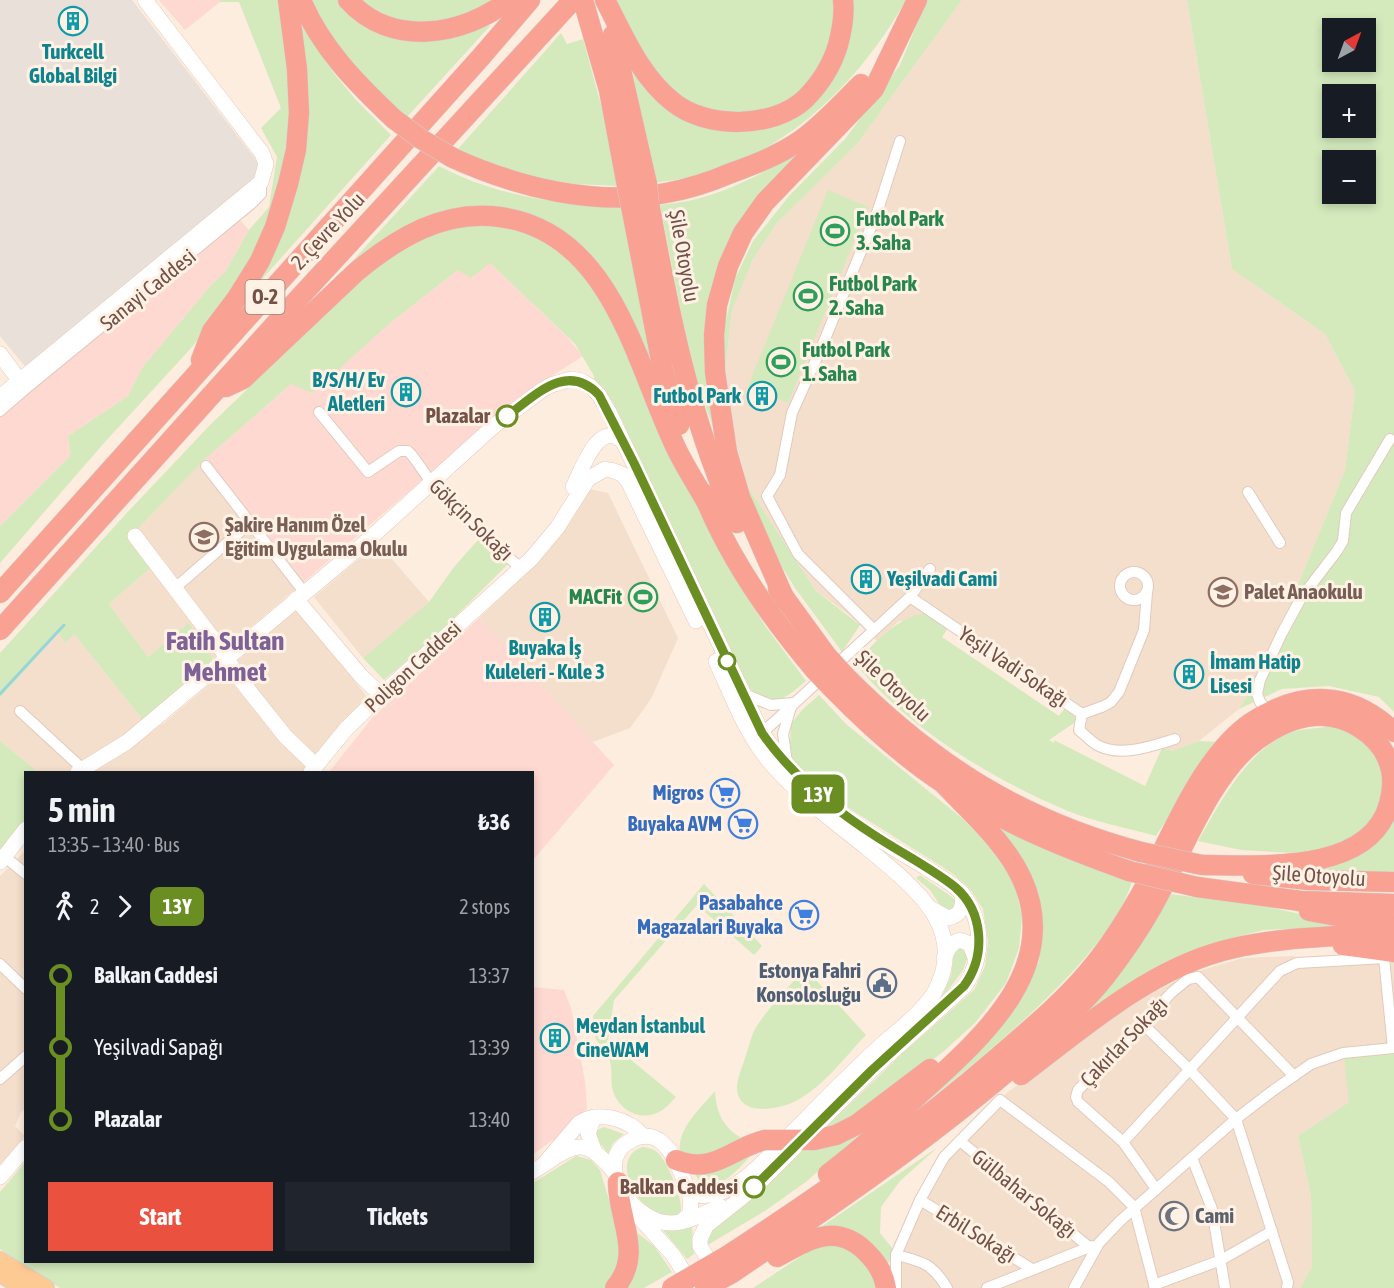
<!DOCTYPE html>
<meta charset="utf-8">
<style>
body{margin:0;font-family:"Asap Condensed",sans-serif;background:#20242c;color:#f1f3f6;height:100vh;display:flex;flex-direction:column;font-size:22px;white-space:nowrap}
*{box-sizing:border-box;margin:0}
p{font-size:20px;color:#9ea1a6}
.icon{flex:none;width:33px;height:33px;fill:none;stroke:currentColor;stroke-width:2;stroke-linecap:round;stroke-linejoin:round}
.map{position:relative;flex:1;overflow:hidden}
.panel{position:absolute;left:24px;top:771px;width:510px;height:492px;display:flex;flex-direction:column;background:#171b24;border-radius:0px;box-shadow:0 3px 9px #0003}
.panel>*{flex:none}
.badge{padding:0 12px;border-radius:9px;font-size:21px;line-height:39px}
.needle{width:39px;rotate:41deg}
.tools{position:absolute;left:1322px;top:18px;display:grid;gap:12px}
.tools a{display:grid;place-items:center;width:54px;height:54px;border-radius:0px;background:#171b24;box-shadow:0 3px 9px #0003;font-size:30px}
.map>.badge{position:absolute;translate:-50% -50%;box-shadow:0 0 0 3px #fff}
.legs{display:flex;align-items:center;gap:9px;height:66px;padding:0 24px;font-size:20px}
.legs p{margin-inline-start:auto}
.overview{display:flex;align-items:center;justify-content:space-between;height:102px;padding:0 24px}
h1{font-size:33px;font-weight:700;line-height:45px}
.button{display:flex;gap:12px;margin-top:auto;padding:12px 24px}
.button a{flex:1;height:69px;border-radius:0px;background:#eb513f;color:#fff;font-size:24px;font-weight:700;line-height:69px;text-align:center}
.button a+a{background:#20242c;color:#f1f3f6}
ul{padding:0 24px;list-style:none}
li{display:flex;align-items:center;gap:21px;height:72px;font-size:22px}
li i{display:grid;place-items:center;width:9px;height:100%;margin:0 8px;background:currentColor}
li i::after{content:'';width:15px;height:15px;margin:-8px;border:4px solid;border-radius:50%;background:#171b24}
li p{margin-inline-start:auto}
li:first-child i{background:linear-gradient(#0000 50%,currentColor 0)}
li:last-child i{background:linear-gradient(currentColor 50%,#0000 0)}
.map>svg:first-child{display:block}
.residential{fill:#f4decc}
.commercial{fill:#fed9d1}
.industrial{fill:#eae0da}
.green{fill:#d4eabd;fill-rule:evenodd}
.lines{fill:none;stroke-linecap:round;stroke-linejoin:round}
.stream{stroke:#99d5d8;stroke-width:3}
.street-casing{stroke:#e2cabd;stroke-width:12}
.secondary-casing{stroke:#e8caba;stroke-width:16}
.primary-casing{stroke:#d8cecb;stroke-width:18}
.highway-casing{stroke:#d8cecb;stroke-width:21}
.street{stroke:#fff;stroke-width:10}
.secondary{stroke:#fff;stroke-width:15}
.primary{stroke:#feca94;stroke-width:16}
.highway{stroke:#f9a192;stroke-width:20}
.highway-bridge-casing{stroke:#d8cecb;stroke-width:21;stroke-linecap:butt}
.highway-bridge{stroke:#f9a192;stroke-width:20}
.line-1-casing{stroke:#fff;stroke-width:14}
.line-1{stroke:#6b8e23;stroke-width:9}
.stop-1-dot{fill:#fff;stroke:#6b8e23;stroke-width:3}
.labels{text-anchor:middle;stroke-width:6;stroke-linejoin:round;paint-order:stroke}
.shield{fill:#fff2e5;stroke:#9d8176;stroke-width:1.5}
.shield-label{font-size:20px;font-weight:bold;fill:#735146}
.culture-label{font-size:21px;font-weight:bold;fill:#0d838f;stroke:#fff2e5;text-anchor:start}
.leisure-label{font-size:21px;font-weight:bold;fill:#27864d;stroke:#fff2e5;text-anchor:start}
.street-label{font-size:21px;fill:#735146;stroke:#fff2e5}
.stop-label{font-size:21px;font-weight:bold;fill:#735146;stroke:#fff2e5;text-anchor:end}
.education-label{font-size:21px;font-weight:bold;fill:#785e54;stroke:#fff2e5;text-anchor:start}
.shop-label{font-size:21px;font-weight:bold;fill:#366cbe;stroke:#fff2e5;text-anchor:end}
.service-label{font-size:21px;font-weight:bold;fill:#4e5e75;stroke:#fff2e5;text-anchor:end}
.worship-label{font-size:21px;font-weight:bold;fill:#5b616d;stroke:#fff2e5;text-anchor:start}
.district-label{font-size:27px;font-weight:bold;fill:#7e6197;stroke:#fff2e5}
</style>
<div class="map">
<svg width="1394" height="1288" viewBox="0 0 1394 1288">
<rect width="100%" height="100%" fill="#fdedde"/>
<g class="residential">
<polygon points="962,0 1187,0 1232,269 1325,334 1355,391 1345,470 1293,597 1256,681 1239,709 1199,741 1172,751 1162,748 1121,753 1079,730 1082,714 950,624 899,621 877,641 848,614 816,591 748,487 736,443 724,380 732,311 753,259 776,224 857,144"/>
<polygon points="203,461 305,581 213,659 189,624 148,657 109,604 150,568 130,537"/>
<polygon points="589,489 608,493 678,638 651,699 630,728 593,742 479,618 534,565"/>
<polygon points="378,543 429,602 363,658 314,597"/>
<polygon points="297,609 368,698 316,754 304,772 96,772 93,770 164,723"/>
<polygon points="60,632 74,634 144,721 84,761 73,772 38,772 0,741 0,698"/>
<polygon points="25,851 26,1108 21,1112 15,1126 25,1136 0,1166 0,876"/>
<polygon points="1294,956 1303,967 1394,962 1394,1053 1349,1102 1298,1136 1311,1196 1312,1267 1300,1288 892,1288 891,1260 894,1243 945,1150 1004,1095 1127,1006 1189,974 1243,958"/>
</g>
<g class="commercial">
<polygon points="159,0 220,0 220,2 185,30"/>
<polygon points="238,218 249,230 225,272 211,285 142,368 128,396 68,436 70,456 0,526 0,414"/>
<polygon points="490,263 567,337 583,356 516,399 305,581 203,461 291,384 389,324 458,270"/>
<polygon points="479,618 614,765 533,860 532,772 329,772 373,717"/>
<polygon points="532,987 564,990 571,1008 585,1081 587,1109 567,1131 533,1154"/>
</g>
<polygon class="industrial" points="0,0 132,0 260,165 256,176 243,187 27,369 0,336"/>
<g class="green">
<polygon points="220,0 280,0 294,110 273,222 232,296 192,347 104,443 0,563 0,526 70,456 68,436 128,396 142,368 211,285 225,272 249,230 269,207 277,157 261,128 281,108 239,2 220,2"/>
<polygon points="311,0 342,0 351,11 461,34 491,25 407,117 377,91 340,51"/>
<polygon points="358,0 497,0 472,15 436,25 403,24"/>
<polygon points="617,0 837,0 835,41 802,92 780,106 752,116 721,115 687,103 661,82 637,48"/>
<path d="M850 0H906C867 69 810 130 737 163 711 175 681 179 653 183L631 63 654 94 735 128 815 96Z"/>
<polygon points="927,0 962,0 857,144 776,224 753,259 732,311 724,380 722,339 735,279 753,241 789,196 845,139 900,65"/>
<path d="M1187 0H1394V712L1379 697 1329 686 1282 689 1239 709 1256 681 1293 597 1345 470 1355 391 1325 334 1232 269ZM1332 28H1365V62H1332ZM1332 94H1365V128H1332ZM1332 160H1365V194H1332Z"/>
<polygon points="297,11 333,72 356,100 391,135 248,295 295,186"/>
<polygon points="561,33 567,44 583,39 603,112 619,186 574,184 527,176 492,168 457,150"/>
<path d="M805 147 722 260 725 460 699 389 687 342 660 205C672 203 685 202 697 199 735 189 772 169 805 147Z"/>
<path d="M439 166C496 196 558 205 621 206L655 376 580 251 459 210 326 290Z"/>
<polygon points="828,190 868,207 788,403 748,386"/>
<path d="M502 222 550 238 608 301 721 555 764 624 806 681C783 700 775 709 749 688L603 387 594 382V376L575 344 490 263 471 278 458 270 389 324 312 393 291 384 203 461 130 537 150 568 109 604 148 657 189 623 213 659 144 721 74 634 65 643 59 633 0 698V653L123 517 210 425 351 289 375 268 416 240 458 223Z"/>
<polygon points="748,487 816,591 860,625 842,652 795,588 762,534 746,493"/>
<polygon points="478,540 508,564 437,635 384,680 363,658 429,602 454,567"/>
<path d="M927 613 950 625 942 637 1059 716 1067 705 1082 714 1074 723 1049 740 1054 743V740L1145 786 1162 748 1172 751 1199 741 1219 742 1184 792 1156 836C1127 828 1096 822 1068 811 993 780 906 727 855 663 876 642 896 617 927 613Z"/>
<polygon points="819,695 846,724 963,819 990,847 1015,884 1022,917 1019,948 1006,983 975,1023 944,1051 912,1076 832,1129 824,1129 905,1051 974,990 985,966 988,942 983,909 970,889 952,873 850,809 793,762 790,744 791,724 802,710"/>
<path d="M1333 726 1350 732 1368 746 1381 767 1385 790 1370 825 1355 837 1322 850 1291 853 1241 850 1198 841C1220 803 1250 744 1296 731 1308 728 1321 728 1333 726Z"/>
<polygon points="0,741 38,772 26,772 25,825 0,855"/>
<path d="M1394 818V872L1292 870C1342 863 1365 864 1394 818Z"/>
<path d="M986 819 1089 867 1132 881C1124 910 1103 936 1084 959 1035 1015 977 1061 919 1108L994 1034 1015 1008 1039 962 1042 916 1031 879Z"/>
<polygon points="920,875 952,897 956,901 954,910 944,911 930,890 916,878"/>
<path d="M704 884 762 946 754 955 697 905 614 1000 608 1041 676 1097C669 1104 664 1111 654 1114 637 1120 618 1108 613 1091 610 1081 613 1068 609 1058 606 1050 600 1047 596 1039 593 1033 594 1022 593 1016Z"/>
<polygon points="1170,894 1269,907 1352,926 1264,930 1209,944 1163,964 1060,1037 1127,965"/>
<polygon points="964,946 968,957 963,970 943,997 942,996 951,976 954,950"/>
<path d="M805 968 866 1035C844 1058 824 1086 796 1101 778 1110 736 1118 737 1086 738 1076 743 1065 746 1055 749 1047 751 1036 755 1029 767 1009 789 987 805 968Z"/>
<polygon points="1394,1053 1394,1288 1300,1288 1312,1267 1311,1196 1298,1136 1349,1102 1344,1057"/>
<path d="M715 1091C716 1115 726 1132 748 1141L703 1161 680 1152C677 1128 701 1108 715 1091Z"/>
<polygon points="871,1124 807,1181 765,1211 706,1246 707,1237 718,1220 803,1146"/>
<polygon points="604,1127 624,1134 613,1143 608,1154 596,1137 597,1130"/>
<path d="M643 1147C649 1148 653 1149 657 1152 667 1160 683 1199 681 1211L675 1217C663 1216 654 1213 645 1205 629 1191 615 1155 643 1147Z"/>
<polygon points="938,1147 900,1181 881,1207 880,1233 892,1248 891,1260 888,1263 871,1242 840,1226 818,1229"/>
<path d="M757 1149C742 1164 724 1191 701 1184L693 1171Z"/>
<polygon points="576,1156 591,1160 600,1170 623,1246 620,1271 604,1288 60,1288 0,1249 0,1192 25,1162 26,1262 532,1262 533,1183"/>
<polygon points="692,1227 694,1254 687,1259 662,1229 678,1230"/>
<polygon points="631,1228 654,1246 672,1272 644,1288 618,1288"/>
<path d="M834 1244C856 1250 875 1263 877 1288H753L818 1245Z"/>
</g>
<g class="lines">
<polyline class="stream" points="0,694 64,625"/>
<g class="street-casing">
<g id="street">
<polyline points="23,391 251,204 261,194 261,182"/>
<polyline points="0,411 23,391 22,385"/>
<path d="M319 412 368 472 399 451H408C418 461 423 473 433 484 459 514 489 542 520 567"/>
<polyline points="206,466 304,592"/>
<polyline points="1248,492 1280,543"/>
<circle cx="1134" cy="586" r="14"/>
<polyline points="175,588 250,523"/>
<polyline points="910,597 1082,714"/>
<polyline points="874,630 798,554 767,496 780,475 792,413 820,351 878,210 900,141"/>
<polyline points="744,694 771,705 793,703"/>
<polyline points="20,711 86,772"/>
<polyline points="1269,711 1260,702 1257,694 1260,680 1282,633 1301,598 1337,551 1343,541 1346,513 1390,439"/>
<polyline points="1082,714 1104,706 1111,702 1119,692 1144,630 1147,592"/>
<path d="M1082 714 1079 730C1084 734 1090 741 1097 745 1120 758 1152 746 1175 739"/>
<polyline points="762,733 910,597 930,569"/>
<polyline points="787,762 783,734 791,707"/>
<polyline points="5,857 26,874"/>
<polyline points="1384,958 1393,1048"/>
<polyline points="0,964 26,989"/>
<polyline points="1143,1024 1189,1069 1236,1119 1288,1282 1287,1288"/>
<polyline points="0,1079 26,1056"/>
<polyline points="960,1141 1089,1247"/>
<polyline points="1123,1142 1280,971 1297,963 1385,958"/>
<polyline points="1192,1158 1212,1209 1225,1288"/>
<polyline points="1156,1189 1123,1142 1078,1102 1076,1097 1078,1090 1143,1024 1171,993 1188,979 1198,977 1294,1076"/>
<polyline points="920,1200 1032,1269"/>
<path d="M896 1255C922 1261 933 1264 947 1288"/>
<polyline points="1154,1285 1221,1260 1272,1231"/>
<polyline points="896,1288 896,1255 920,1200 944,1157 1000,1100 1109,1182 1134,1207 1155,1288"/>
<polyline points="987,1288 1092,1246"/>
<polyline points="1074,1288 1099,1243 1120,1221 1236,1119 1271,1092 1311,1064 1343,1053 1394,1048"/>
</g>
</g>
<g class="secondary-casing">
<g id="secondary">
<polyline points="0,354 19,380"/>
<polyline points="0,397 261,182 266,164 262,153 145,0"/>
<polyline points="611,470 622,474 628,481 696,621"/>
<path d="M573 487C582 470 599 416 624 443"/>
<polyline points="135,536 227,657 235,673 285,736 316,766"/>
<polyline points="296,599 361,676 381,695"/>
<path d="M78 772 127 742 368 540 495 425 542 390 551 385 571 379 582 381 590 386 599 395 609 412 762 733C785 767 816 795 850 820 875 838 902 853 928 869 940 877 955 884 964 896 974 909 978 923 979 939 979 957 975 971 965 986L872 1070 755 1187 706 1226 700 1239V1246L717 1274"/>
<polyline points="311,772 346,729 381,695 531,559 557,528 588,479 605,469"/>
<polyline points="0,862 26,829"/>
<path d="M932 909 948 918C961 916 963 907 963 894"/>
<path d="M944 958C948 949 951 943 960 940L970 944 976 960"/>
<polyline points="594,1150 588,1133 594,1117"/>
<path d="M545 1163 579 1123C599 1110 629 1119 643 1136"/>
<path d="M532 1172C570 1150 580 1129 614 1172"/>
<polyline points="0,1177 26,1147"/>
<path d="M689 1192C726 1210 768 1156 792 1133 820 1104 849 1075 879 1047 898 1030 921 1014 934 993 971 928 911 885 867 848 836 823 802 798 775 768 747 738 733 698 716 661"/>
<polyline points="639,1217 673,1255 694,1288"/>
<path d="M681 1222 689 1215C694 1200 687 1188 682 1175 674 1155 660 1127 634 1139 587 1159 635 1226 673 1223 689 1222 706 1213 720 1206"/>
</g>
</g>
<g class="primary-casing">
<g id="primary">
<polyline points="0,1260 46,1288"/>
<polyline points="0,1274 23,1288"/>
</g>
</g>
<g class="highway-casing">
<g id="highway">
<path d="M301 0C321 48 357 84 394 119"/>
<path d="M348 0C391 48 463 36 509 0"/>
<polyline points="583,0 609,90 627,186"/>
<path d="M605 0C624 36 640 76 673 102 706 129 773 129 805 99 820 84 832 65 838 45 842 30 845 16 843 0"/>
<polyline points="613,35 647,184"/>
<path d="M453 158C517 187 595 207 666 193 688 189 710 182 731 173 756 164 779 155 801 140 823 124 842 103 861 84"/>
<path d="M649 203C669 313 690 421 737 523"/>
<polyline points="631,206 663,370 679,425"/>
<polyline points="201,360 212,331 237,298 260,261 275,227 288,184 296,150 299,113 297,69 288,0"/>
<path d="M226 387 243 379 356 272C397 238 444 209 500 217 612 232 635 363 676 448 685 467 697 485 707 503"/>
<path d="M703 493C728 557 770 617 814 669"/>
<polyline points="778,589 826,655"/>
<polyline points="0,593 481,57 530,0"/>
<polyline points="785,600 740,497 727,452 715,372 714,335 717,305 728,266 743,233 765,202 874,89 917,0"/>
<polyline points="0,630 288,310 573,0"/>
<path d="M847 678C934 765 1021 820 1141 852"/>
<path d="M832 688C866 723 902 756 943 783 1000 822 1064 848 1129 871"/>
<polyline points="1253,874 1309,880 1394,882"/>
<polyline points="1197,887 1301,901 1394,904"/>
<polyline points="1309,911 1371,922 1392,924"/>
<polyline points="1343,945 1394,952"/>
<path d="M1021 1075C1082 1029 1146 972 1222 951 1277 936 1337 937 1394 933"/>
<polyline points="814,1140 836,1135 856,1125 930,1069"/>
<path d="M676 1160C714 1175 731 1148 765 1140"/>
<path d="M828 1174C861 1149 891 1121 921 1093 980 1039 1063 969 1022 879 1005 842 971 813 944 784"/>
<path d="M727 1256C821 1195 913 1131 998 1057 1029 1030 1062 1003 1088 972 1111 945 1130 914 1147 883 1172 833 1204 754 1252 722 1301 690 1350 690 1394 732"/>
<path d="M777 1257C810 1239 838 1221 869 1255 878 1264 884 1276 886 1288"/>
<path d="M732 1273C827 1209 921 1145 1008 1071 1041 1041 1077 1012 1105 977 1122 955 1138 932 1151 909 1181 857 1209 775 1257 740 1289 717 1325 705 1360 728 1371 735 1382 746 1387 758 1394 773 1393 790 1389 804 1370 875 1259 865 1202 865"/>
<path d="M615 1288C644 1253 618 1221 618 1182"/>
</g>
</g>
<use href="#street" class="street"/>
<use href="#secondary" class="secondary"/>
<use href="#primary" class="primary"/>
<use href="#highway" class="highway"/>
<g class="highway-bridge-casing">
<g id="highway-bridge">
<polyline points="394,119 421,139 453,158"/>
<polyline points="647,184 649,203"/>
<polyline points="627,186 631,206"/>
<polyline points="826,655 847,678"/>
<polyline points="814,669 832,688"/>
<polyline points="1141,852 1202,865"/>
<polyline points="1129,871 1197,887"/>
<polyline points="765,1140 814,1140"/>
<polyline points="672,1288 727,1256"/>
<polyline points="705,1288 732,1273"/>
</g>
</g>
<use href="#highway-bridge" class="highway-bridge"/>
</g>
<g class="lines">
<g class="line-1-casing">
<path id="line-1" d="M507 416C536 395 567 361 599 395L634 463 762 733C792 776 833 809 877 837 903 854 931 868 955 887 984 912 986 956 964 986L872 1070 754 1187"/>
</g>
<use href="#line-1" class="line-1"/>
</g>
<defs>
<g id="building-ring" transform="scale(1.5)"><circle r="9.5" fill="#fff2e5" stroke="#0f9aa8" stroke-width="1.5"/><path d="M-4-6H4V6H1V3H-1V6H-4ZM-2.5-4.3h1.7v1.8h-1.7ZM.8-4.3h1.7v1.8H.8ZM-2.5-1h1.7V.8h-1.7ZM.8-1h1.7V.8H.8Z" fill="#0f9aa8"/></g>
<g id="stadium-ring" transform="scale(1.5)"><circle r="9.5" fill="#fff2e5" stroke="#2e9e5b" stroke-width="1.5"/><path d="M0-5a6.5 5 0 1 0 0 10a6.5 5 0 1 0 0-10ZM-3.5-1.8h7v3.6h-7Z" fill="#2e9e5b"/></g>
<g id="school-ring" transform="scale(1.5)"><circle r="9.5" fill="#fff2e5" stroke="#8d6e63" stroke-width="1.5"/><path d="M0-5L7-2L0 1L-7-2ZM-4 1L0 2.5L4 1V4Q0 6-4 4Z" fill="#8d6e63"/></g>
<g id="supermarket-ring" transform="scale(1.5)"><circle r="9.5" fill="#fff2e5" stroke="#3f7fe0" stroke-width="1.5"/><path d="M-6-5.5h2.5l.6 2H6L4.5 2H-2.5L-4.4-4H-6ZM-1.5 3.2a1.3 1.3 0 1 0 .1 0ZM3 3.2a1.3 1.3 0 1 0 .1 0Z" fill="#3f7fe0"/></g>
<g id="civic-ring" transform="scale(1.5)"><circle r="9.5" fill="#fff2e5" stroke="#5c6f8a" stroke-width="1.5"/><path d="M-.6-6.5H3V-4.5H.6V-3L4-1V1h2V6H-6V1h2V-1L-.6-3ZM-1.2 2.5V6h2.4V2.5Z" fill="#5c6f8a"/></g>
<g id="mosque-ring" transform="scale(1.5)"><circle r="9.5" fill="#fff2e5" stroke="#6b7280" stroke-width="1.5"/><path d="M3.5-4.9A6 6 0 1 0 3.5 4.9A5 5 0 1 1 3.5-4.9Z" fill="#6b7280"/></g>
</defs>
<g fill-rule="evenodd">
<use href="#building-ring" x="73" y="21"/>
<use href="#stadium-ring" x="835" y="231"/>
<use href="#stadium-ring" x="808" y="296"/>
<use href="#stadium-ring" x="781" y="362"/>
<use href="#building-ring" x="406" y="392"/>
<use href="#building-ring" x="762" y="396"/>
<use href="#school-ring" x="204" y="537"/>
<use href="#building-ring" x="866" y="579"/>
<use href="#school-ring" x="1223" y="592"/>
<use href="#stadium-ring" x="643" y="597"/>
<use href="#building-ring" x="545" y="617"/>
<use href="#building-ring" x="1189" y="674"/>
<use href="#supermarket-ring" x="725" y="793"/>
<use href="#supermarket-ring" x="743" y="824"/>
<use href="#supermarket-ring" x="804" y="915"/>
<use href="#civic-ring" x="882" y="983"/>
<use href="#building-ring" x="555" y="1038"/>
<use href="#mosque-ring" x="1174" y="1216"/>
</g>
<g class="stop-1-dot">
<circle cx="507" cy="416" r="10"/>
<circle cx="727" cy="661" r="8"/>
<circle cx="754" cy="1187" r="10"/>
</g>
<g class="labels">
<rect class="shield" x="245.5" y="280" width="39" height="34" rx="4.5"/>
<g class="shield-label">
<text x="265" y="304">O-2</text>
</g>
<g class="culture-label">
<text x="73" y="59" text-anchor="middle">Turkcell<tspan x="73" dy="24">Global Bilgi</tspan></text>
<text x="385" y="387" text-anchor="end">B/S/H/ Ev<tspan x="385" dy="24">Aletleri</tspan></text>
<text x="741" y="403" text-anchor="end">Futbol Park</text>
<text x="887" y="586">Yeşilvadi Cami</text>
<text x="545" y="655" text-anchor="middle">Buyaka İş<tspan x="545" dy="24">Kuleleri - Kule 3</tspan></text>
<text x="1210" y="669">İmam Hatip<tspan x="1210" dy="24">Lisesi</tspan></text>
<text x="576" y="1033">Meydan İstanbul<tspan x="576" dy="24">CineWAM</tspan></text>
</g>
<g class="leisure-label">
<text x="856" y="226">Futbol Park<tspan x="856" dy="24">3. Saha</tspan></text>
<text x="829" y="291">Futbol Park<tspan x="829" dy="24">2. Saha</tspan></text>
<text x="802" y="357">Futbol Park<tspan x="802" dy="24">1. Saha</tspan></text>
<text x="622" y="604" text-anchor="end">MACFit</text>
</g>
<g class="street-label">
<text transform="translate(328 231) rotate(-47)" y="7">2. Çevre Yolu</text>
<text transform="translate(684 256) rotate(80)" y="7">Şile Otoyolu</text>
<text transform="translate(148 290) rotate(-39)" y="7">Sanayi Caddesi</text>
<text transform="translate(471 520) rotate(44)" y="7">Gökçin Sokağı</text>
<text transform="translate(413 667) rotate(-43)" y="7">Poligon Caddesi</text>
<text transform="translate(1013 667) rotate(34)" y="7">Yeşil Vadi Sokağı</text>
<text transform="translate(893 686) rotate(43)" y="7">Şile Otoyolu</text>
<text transform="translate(1319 876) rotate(4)" y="7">Şile Otoyolu</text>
<text transform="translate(1124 1042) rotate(-46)" y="7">Çakırlar Sokağı</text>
<text transform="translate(1024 1194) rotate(39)" y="7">Gülbahar Sokağı</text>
<text transform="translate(976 1234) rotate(32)" y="7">Erbil Sokağı</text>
</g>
<g class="stop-label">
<text x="490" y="423">Plazalar</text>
<text x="738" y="1194">Balkan Caddesi</text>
</g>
<g class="education-label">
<text x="225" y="532">Şakire Hanım Özel<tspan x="225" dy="24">Eğitim Uygulama Okulu</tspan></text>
<text x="1244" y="599">Palet Anaokulu</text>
</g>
<g class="shop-label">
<text x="704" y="800">Migros</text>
<text x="722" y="831">Buyaka AVM</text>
<text x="783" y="910">Pasabahce<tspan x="783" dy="24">Magazalari Buyaka</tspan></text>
</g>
<g class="service-label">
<text x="861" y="978">Estonya Fahri<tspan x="861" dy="24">Konsolosluğu</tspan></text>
</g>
<g class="worship-label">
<text x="1195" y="1223">Cami</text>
</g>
<g class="district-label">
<text x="225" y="650">Fatih Sultan<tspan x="225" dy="31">Mehmet</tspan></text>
</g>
</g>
</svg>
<div class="tools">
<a><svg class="needle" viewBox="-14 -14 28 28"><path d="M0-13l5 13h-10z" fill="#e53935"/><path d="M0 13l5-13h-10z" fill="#9ea1a6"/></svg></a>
<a>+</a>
<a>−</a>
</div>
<b class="badge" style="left:818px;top:794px;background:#6b8e23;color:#fff">13Y</b>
<section class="panel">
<div class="overview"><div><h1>5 min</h1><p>13:35 – 13:40 · Bus</p></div><b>₺36</b></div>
<div class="legs"><svg class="icon" aria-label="walk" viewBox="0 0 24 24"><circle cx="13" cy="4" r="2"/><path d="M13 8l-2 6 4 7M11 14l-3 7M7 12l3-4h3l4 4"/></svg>2<svg class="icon" aria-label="forward" viewBox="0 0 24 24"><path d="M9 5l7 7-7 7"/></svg><b class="badge" style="background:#6b8e23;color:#fff">13Y</b><p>2 stops</p></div>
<ul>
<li><i style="color:#6b8e23"></i><b>Balkan Caddesi</b><p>13:37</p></li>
<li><i style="color:#6b8e23"></i><span>Yeşilvadi Sapağı</span><p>13:39</p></li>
<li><i style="color:#6b8e23"></i><b>Plazalar</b><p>13:40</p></li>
</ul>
<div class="button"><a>Start</a><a>Tickets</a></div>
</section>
</div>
